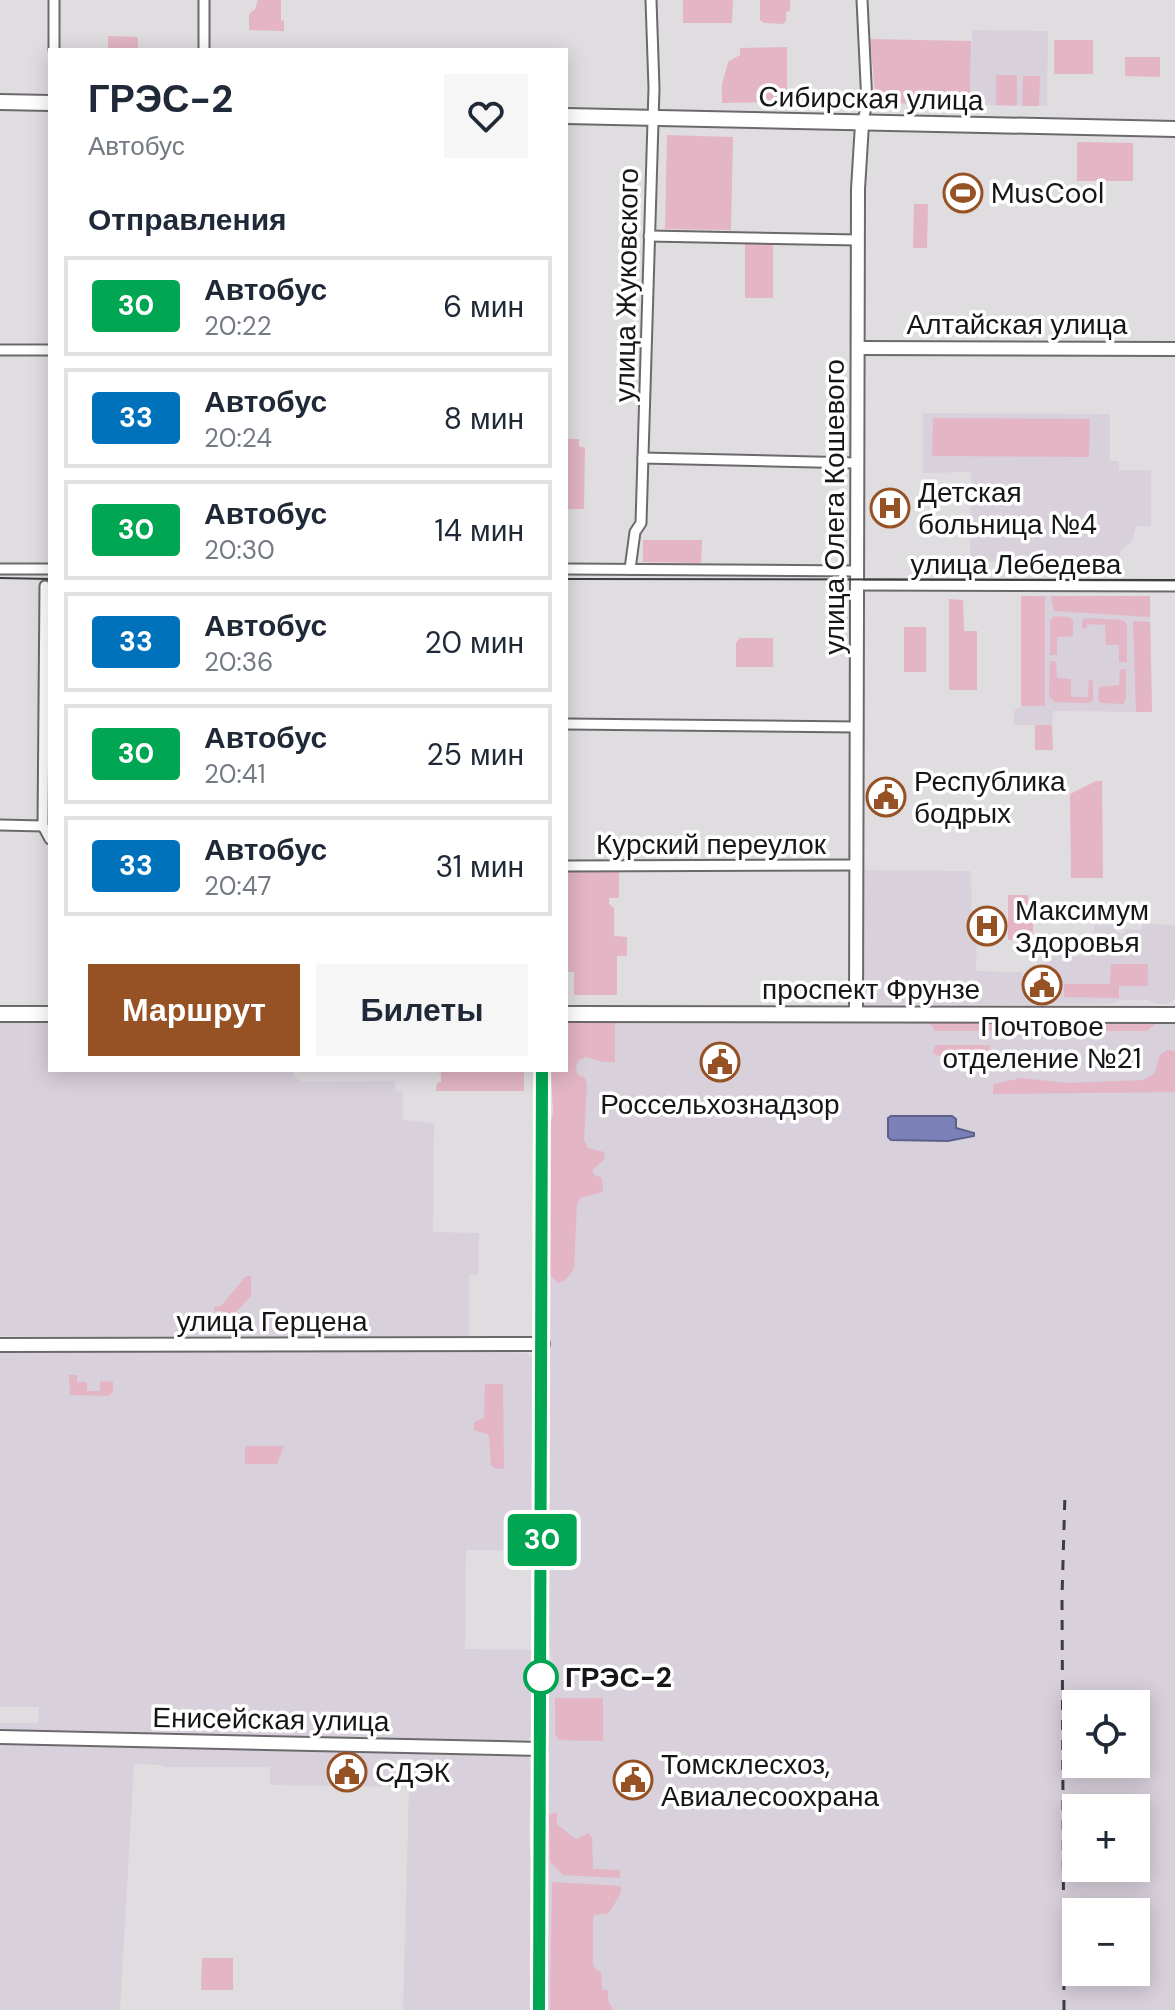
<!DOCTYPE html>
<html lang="ru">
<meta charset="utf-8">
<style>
body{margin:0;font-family:"DM Sans",sans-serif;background:#f6f6f7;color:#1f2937;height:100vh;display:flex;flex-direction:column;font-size:30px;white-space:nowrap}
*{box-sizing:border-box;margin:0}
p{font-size:26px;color:#747a83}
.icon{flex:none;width:44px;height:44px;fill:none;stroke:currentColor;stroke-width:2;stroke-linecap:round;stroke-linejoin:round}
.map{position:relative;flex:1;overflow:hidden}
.sheet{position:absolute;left:48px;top:48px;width:520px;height:1024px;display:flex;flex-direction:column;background:#fff;border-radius:0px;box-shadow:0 4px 20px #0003}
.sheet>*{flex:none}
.badge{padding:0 16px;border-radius:6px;font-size:28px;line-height:52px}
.fabs{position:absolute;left:1062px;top:1690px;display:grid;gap:16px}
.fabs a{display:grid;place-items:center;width:88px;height:88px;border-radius:0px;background:#fff;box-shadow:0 4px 20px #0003;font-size:40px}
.map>.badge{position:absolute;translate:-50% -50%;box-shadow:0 0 0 4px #fff}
h2{padding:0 40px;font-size:30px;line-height:72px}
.round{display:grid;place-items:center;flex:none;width:84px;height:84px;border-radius:0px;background:#f6f6f7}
.head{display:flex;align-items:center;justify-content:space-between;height:136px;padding:0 40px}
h1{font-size:38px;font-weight:700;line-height:60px}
.button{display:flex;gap:16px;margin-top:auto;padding:16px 40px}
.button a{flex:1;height:92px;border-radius:0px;background:#965125;color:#fff;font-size:32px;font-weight:700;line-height:92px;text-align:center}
.button a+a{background:#f6f6f7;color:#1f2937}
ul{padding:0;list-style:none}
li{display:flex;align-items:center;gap:24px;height:100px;margin:0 16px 12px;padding:0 24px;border:4px solid #e0e1e3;border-radius:0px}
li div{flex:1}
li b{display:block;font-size:30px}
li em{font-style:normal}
li .badge{min-width:88px;font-weight:700;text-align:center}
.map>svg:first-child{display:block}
.built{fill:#d8d0db;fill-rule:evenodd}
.green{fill:#e3b5c5}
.water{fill:#7c80b8;stroke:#5d6088;stroke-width:2}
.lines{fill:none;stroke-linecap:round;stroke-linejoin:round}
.minor-casing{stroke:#6c696d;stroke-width:13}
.tertiary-casing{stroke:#6c696d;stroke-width:16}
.secondary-casing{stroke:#6c696d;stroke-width:18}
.minor{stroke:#fff;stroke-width:9}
.tertiary{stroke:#fff;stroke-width:12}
.secondary{stroke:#fff;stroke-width:14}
.tram{stroke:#3e3d3f;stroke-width:2}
.rail{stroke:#3e3d3f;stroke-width:3;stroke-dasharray:10 10;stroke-linecap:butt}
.line-casing{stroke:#fff;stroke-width:18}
.line{stroke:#00a651;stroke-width:12}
.stop-dot{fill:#fff;stroke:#00a651;stroke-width:4}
.labels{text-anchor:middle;stroke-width:7;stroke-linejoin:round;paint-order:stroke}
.street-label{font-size:28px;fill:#161517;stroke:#fff}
.poi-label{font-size:28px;fill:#161517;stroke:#fff;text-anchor:start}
.stop-label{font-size:28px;font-weight:bold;fill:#161517;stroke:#fff;text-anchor:start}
</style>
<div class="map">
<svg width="1175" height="2010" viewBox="0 0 1175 2010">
<rect width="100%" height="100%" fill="#e0dde1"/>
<g class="built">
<polygon points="972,30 1048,31 1047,106 970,105"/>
<polygon points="923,413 1110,414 1110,461 1119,461 1119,470 1151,470 1151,526 1136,526 1132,541 1120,551 1119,565 970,561 971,472 923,473"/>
<polygon points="1021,596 1150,596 1152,712 1053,711 1052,725 1014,725 1014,711 1021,706"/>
<polygon points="861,870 971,871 972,939 977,940 976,971 1022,972 1022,990 1054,990 1054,974 1045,974 1046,948 1070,948 1070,957 1094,955 1094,925 1116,925 1116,932 1124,933 1125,929 1141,930 1142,924 1175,925 1175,999 1168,1004 1157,1004 1148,1000 1119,1000 1111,1004 865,1005 862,1004"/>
<polygon points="0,1021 50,1021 50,1070 294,1070 294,1077 303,1082 395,1081 395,1091 403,1092 403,1120 434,1123 433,1232 479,1233 478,1275 469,1275 469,1336 0,1336"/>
<path d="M1175 1022V2010H546L548 1699 552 1688V1662L549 1645V1132L553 1112 551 1070H566V1023H1034L1043 1026H1074L1081 1023ZM1076 1704H1136V1764H1076ZM1076 1808H1136V1868H1076ZM1076 1912H1136V1972H1076Z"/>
<polygon points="329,1347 461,1349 526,1353 534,1358 534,1550 466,1550 465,1649 534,1650 533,1732 529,1739 520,1742 0,1734 0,1723 38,1723 39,1707 0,1707 0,1352"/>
<polygon points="0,1742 528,1756 533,1765 533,1792 529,1814 529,1843 533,1864 532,2010 403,2010 409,1787 270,1785 270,1767 163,1767 162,1765 134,1764 120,2010 0,2010"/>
</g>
<g class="green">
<polygon points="258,0 281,0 281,20 284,21 284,31 249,30 249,14 255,9"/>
<polygon points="683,0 733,0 732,23 683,23"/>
<polygon points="760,0 790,0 790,11 786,12 786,21 783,24 764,23 760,20"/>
<polygon points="108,36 138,37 138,50 108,50"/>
<polygon points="870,39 971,41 970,105 876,103"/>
<rect x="1054" y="40" width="39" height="34"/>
<polygon points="787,47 787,102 722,103 722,85 728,62 740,55 740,48"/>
<polygon points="1125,57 1160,57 1160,77 1125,76"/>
<polygon points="996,75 1017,75 1017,106 996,105"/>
<polygon points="1023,76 1040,76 1039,106 1022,106"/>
<polygon points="667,135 733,137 731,230 665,229"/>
<polygon points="1077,142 1133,143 1133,181 1077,181"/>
<polygon points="914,204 928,204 927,248 913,248"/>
<polygon points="745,242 773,243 773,298 745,298"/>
<polygon points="933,418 1090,419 1089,457 932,456"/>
<polygon points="566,439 579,439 579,446 585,448 584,509 566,509"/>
<polygon points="643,540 702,540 701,563 643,562"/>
<rect x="1021" y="596" width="24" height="110"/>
<polygon points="1051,596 1150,596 1150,617 1054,611"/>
<polygon points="949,599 963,600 964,631 977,631 977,690 949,690"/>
<polygon points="1054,616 1069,617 1073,620 1073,636 1057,637 1057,655 1050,655 1050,621"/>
<polygon points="1085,618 1123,620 1127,625 1127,662 1119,662 1119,645 1106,645 1105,625 1087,624 1087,628 1082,628 1082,621"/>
<polygon points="1133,621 1150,622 1152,712 1136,712"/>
<rect x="904" y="627" width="22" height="45"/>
<polygon points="740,638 773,638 773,667 736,667 736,643"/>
<polygon points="1050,661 1056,661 1057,678 1071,679 1071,697 1088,697 1089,679 1093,681 1093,700 1089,703 1054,702 1049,696"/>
<polygon points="1120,669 1126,669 1126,699 1123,704 1101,703 1098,700 1099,687 1119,685"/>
<polygon points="1035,725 1052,725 1053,750 1035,750"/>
<polygon points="1096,781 1102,781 1103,878 1071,878 1070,794"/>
<polygon points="619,869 619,898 609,898 609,904 614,908 614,936 627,937 627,956 617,956 617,995 574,995 574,972 566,972 567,873 571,870"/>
<polygon points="1008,895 1028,895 1028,907 1037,907 1037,910 1033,911 1033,935 1029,939 1008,940"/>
<polygon points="1111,964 1148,964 1148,986 1119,986 1119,998 1064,997 1064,984 1110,984"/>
<polygon points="1158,1022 1147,1031 1081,1031 1081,1023"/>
<path d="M566 1023H615V1062H602L586 1057 579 1060 576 1066 577 1074 585 1078 587 1085 584 1140 588 1148 604 1152 605 1159 593 1169V1174L602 1178 603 1192 581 1198 577 1204 574 1268C570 1276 566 1281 557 1283L550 1274 549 1132 553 1112 551 1070H566Z"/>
<polygon points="930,1023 1034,1023 1043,1026 1043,1031 935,1031"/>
<polygon points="935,1045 990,1045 990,1053 982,1056 938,1056 933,1053"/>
<polygon points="1168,1050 1175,1051 1175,1092 993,1094 993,1084 1021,1078 1067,1083 1143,1080 1154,1074 1160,1055"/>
<polygon points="429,1070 524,1070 524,1091 436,1091 437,1083 441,1082 441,1073"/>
<polygon points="246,1276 251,1276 251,1296 236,1312 237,1326 232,1329 222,1311 214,1311 214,1307 221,1306"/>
<polygon points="69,1375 77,1375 77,1382 87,1382 87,1391 100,1391 100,1381 113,1382 113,1392 108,1396 70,1395"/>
<polygon points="485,1384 503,1384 504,1469 494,1468 491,1465 489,1435 474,1430 474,1422 484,1418"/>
<polygon points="245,1446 284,1446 277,1464 245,1464"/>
<polygon points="555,1698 603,1698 603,1741 558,1740 555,1733"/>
<path d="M557 1812V1825C565 1829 570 1836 577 1839L589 1833 592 1838 593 1869 620 1870V1878L563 1875 550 1862 549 1815Z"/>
<polygon points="552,1882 621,1886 621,1893 609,1913 594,1915 593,1920 593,1964 595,1969 601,1972 602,1989 608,1991 608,2000 613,2010 550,2010"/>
<polygon points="202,1958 233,1958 233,1990 201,1990"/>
</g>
<polygon class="water" points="891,1116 952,1116 956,1119 956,1128 974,1133 974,1136 948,1141 891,1140 888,1137 888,1118"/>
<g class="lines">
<g class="minor-casing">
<g id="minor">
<polyline points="54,50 54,0"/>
<polyline points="204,50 204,0"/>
<polyline points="862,124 867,104 862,0"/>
<polyline points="649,236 858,240"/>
<polyline points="0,350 50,350"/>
<polyline points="643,458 857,463"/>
<polyline points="0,569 50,569"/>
<polyline points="566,569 857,571"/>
<polyline points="630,569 635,532 641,523 654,88 651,0"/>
<polyline points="857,585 1175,586"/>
<polyline points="45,586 43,826 50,839"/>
<polyline points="566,724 857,727"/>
<polyline points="0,825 43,826"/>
<polyline points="566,866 856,865"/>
</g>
</g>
<g class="tertiary-casing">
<g id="tertiary">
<polyline points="858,348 1175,349"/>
<polyline points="856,1014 858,189 862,124"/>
<polyline points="0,1345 543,1344"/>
<polyline points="0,1737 541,1749"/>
<polyline points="539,2010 542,1070"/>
</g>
</g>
<g class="secondary-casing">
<g id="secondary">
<polyline points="0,102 50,103"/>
<polyline points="566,116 1175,129"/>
<polyline points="0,1014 50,1014"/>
<polyline points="566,1014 1175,1015"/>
</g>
</g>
<use href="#minor" class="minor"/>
<use href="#tertiary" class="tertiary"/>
<use href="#secondary" class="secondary"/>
<g class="tram">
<polyline points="0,578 50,579"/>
<polyline points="566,579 1175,580"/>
</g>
<polyline class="rail" points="1064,2010 1062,1597 1065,1493"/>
</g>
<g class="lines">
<g class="line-casing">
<polyline id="line" points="539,2010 542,1070"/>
</g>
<use href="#line" class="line"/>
</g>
<defs>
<g id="stadium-ring" transform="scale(2)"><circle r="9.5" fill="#fff" stroke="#965125" stroke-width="1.5"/><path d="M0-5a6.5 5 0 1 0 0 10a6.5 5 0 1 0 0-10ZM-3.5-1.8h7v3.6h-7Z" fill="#965125"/></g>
<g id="hospital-ring" transform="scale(2)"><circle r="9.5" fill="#fff" stroke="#965125" stroke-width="1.5"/><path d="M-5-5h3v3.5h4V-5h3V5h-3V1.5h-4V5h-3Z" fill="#965125"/></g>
<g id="civic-ring" transform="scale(2)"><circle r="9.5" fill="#fff" stroke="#965125" stroke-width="1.5"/><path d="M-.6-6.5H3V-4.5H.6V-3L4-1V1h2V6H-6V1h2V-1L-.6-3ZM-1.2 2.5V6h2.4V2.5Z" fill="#965125"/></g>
</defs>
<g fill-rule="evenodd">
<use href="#stadium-ring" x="963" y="193"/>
<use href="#hospital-ring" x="890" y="508"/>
<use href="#civic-ring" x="886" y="797"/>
<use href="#hospital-ring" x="987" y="926"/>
<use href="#civic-ring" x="1042" y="985"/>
<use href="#civic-ring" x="720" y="1062"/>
<use href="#civic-ring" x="347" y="1772"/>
<use href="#civic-ring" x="633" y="1780"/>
</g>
<circle class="stop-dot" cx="541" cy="1677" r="16"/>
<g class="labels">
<g class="street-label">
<text transform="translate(871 98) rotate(1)" y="10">Сибирская улица</text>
<text transform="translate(626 285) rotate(-89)" y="10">улица Жуковского</text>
<text x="1017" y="334">Алтайская улица</text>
<text transform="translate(834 507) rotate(-90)" y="10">улица Олега Кошевого</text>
<text x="1016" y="574">улица Лебедева</text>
<text x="711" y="854">Курский переулок</text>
<text x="871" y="999">проспект Фрунзе</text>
<text x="272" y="1331">улица Герцена</text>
<text transform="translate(271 1719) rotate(1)" y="10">Енисейская улица</text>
</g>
<g class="poi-label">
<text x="991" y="203">MusCool</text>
<text x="918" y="502">Детская<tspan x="918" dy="32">больница №4</tspan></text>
<text x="914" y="791">Республика<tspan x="914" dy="32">бодрых</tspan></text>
<text x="1015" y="920">Максимум<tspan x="1015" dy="32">Здоровья</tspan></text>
<text x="1042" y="1036" text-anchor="middle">Почтовое<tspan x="1042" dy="32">отделение №21</tspan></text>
<text x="720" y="1114" text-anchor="middle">Россельхознадзор</text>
<text x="661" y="1774">Томсклесхоз,<tspan x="661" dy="32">Авиалесоохрана</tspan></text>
<text x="375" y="1782">СДЭК</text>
</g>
<g class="stop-label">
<text x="565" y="1687">ГРЭС-2</text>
</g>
</g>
</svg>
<div class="fabs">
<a><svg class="icon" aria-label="locate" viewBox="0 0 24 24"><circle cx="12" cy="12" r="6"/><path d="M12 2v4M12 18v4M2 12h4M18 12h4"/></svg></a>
<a>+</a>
<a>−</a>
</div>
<b class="badge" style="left:542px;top:1540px;background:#00a651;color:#fff">30</b>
<section class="sheet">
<div class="head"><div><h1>ГРЭС-2</h1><p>Автобус</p></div><a class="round"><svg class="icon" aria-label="heart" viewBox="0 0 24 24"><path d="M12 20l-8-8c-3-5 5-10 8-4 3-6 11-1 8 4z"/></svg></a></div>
<h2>Отправления</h2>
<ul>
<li><span class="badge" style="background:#00a651;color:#fff">30</span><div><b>Автобус</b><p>20:22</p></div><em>6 мин</em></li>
<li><span class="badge" style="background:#0072bc;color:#fff">33</span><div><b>Автобус</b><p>20:24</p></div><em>8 мин</em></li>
<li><span class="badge" style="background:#00a651;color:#fff">30</span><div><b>Автобус</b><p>20:30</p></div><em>14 мин</em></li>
<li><span class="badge" style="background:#0072bc;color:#fff">33</span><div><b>Автобус</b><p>20:36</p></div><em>20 мин</em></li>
<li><span class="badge" style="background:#00a651;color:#fff">30</span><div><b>Автобус</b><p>20:41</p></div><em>25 мин</em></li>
<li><span class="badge" style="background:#0072bc;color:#fff">33</span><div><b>Автобус</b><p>20:47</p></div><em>31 мин</em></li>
</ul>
<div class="button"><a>Маршрут</a><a>Билеты</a></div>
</section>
</div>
